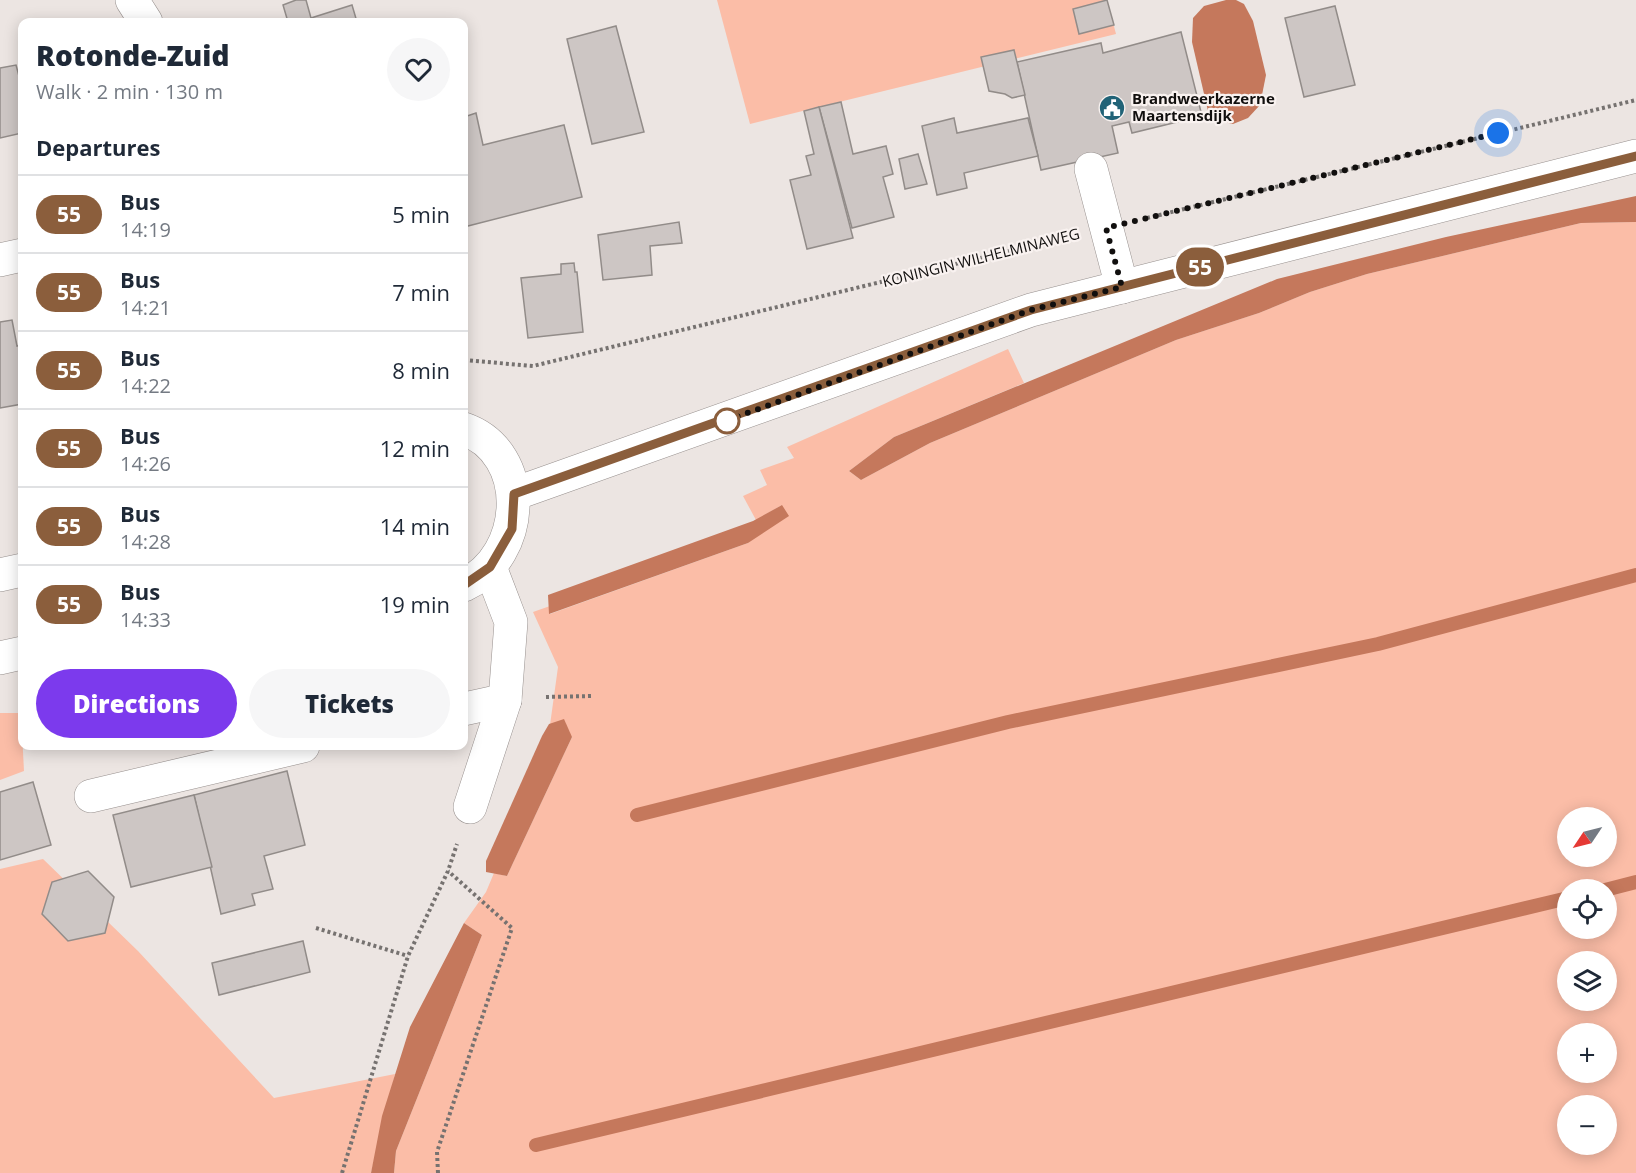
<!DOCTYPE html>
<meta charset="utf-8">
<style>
body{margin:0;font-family:"Open Sans",sans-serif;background:#f6f6f7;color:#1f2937;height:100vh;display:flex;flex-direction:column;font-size:22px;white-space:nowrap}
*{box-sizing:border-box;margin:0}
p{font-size:20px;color:#747a83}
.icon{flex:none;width:33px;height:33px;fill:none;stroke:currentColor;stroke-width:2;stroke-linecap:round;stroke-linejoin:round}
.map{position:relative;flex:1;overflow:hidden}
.sheet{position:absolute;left:18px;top:18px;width:450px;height:732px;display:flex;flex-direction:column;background:#fff;border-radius:12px;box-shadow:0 3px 15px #0003}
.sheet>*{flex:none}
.badge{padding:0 12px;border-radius:20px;font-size:21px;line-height:39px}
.needle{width:39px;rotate:235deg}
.buttons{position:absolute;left:1557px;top:807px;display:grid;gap:12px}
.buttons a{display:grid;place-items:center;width:60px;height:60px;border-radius:50%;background:#fff;box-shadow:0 3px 15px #0003;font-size:30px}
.you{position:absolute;width:30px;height:30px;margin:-15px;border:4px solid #fff;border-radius:50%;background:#1a73e8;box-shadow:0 0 0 9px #1a73e833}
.map>.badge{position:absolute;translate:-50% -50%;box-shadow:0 0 0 3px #fff}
h2{padding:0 18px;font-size:22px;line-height:54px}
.round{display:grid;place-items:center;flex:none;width:63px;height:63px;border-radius:32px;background:#f6f6f7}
.summary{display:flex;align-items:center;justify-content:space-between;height:102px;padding:0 18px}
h1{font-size:28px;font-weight:800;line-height:45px}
.primary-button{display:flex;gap:12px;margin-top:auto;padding:12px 18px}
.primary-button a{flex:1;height:69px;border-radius:36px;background:#7c3aed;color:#fff;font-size:24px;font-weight:800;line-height:69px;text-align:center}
.primary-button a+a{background:#f6f6f7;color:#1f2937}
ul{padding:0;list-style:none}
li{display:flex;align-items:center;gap:18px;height:78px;padding:0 18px;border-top:2px solid #e0e1e3}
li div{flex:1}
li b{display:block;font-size:22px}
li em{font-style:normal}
li .badge{min-width:66px;font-weight:700;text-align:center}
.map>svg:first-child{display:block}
.green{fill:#fbbda7;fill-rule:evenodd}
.water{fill:#c5785c}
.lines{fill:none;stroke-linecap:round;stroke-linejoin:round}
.stream{stroke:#c5785c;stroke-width:14}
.building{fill:#cdc6c4;stroke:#928c89;stroke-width:1.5}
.minor-casing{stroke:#97908e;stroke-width:34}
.major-casing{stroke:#97908e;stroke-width:34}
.path{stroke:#767270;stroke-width:4;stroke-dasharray:3 3;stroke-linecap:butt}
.minor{stroke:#fff;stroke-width:33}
.major{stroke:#fff;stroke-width:33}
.line-casing{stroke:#fff;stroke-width:14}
.line{stroke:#8b5e3c;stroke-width:9}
.walk{stroke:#110f0e;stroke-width:6;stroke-dasharray:0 10.8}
.stop-dot{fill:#fff;stroke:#8b5e3c;stroke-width:3}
.labels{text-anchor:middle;stroke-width:4.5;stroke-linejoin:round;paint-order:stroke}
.poi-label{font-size:15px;font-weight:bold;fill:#110f0e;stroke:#f9f2f0;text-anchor:start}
.street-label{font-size:15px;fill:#110f0e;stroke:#f9f2f0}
</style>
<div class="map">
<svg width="1636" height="1173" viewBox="0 0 1636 1173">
<rect width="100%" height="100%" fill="#ece5e2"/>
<g class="green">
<polygon points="717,0 1107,0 1116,34 750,124"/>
<path d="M1636 222V1173H394L396 1151 482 935 464 923 486 892 494 873 507 876 572 737 550 725 558 667 533 612 550 606V614L748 543 782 505 756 520 743 496 767 485 760 470 794 458 787 447 1008 349 1024 383 894 437 849 471 861 480 930 443 1176 340 1259 313 1310 292 1367 274 1581 223ZM1568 818H1606V856H1568ZM1568 890H1606V928H1568ZM1568 962H1606V1000H1568ZM1568 1034H1606V1072H1568ZM1568 1106H1606V1144H1568Z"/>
<polygon points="0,713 21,713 24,771 0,780"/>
<polygon points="43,859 138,951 274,1098 395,1074 371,1173 0,1173 0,869"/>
</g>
<g class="water">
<polygon points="1226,0 1236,0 1244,4 1253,21 1266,75 1260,105 1248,118 1233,124 1219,121 1208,111 1192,42 1193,18 1204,6"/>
<polygon points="1636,196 1636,222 1581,223 1367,274 1310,292 1259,313 1176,340 930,443 861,480 849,471 894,437 1277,279 1446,237"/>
<polygon points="782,505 789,516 748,543 549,614 548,595 753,521"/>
<polygon points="564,719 572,737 507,876 486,872 486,861 542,736 549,724"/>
<polygon points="464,923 482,935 396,1151 394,1173 371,1173 382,1116 410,1027"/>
</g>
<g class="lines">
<g class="stream">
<polyline points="637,815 1008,722 1378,644 1636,575"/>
<polyline points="1605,890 1636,882"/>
<polyline points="536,1145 1568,898"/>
</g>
</g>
<g class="building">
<polygon points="296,0 306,0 311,18 352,5 357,22 288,22 283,5"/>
<polygon points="1107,0 1114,25 1079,34 1073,9"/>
<polygon points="1335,6 1355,85 1304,97 1285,18"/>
<polygon points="616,26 644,132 592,144 567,39"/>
<polygon points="1181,32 1202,116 1132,133 1129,122 1112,126 1118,153 1041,170 1017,62 1101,43 1103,53"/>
<polygon points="1014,50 1025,95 1012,98 1005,94 989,91 981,57"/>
<polygon points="16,65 22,87 22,133 0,138 0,68"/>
<polygon points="841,102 853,154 886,146 893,174 883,177 894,217 852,228 819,107"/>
<polygon points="819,107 853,238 807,249 790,180 811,175 806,156 814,154 804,111"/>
<polygon points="476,113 483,145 564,125 582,197 464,227 464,117"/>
<polygon points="954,118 957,133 1028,118 1038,156 964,173 967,188 937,195 922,126"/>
<polygon points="918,154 927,184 905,189 899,159"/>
<polygon points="679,222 682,243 650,246 652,275 603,280 598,235"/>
<polygon points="574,263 575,272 577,272 583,332 528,338 521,278 561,274 561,264"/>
<polygon points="12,320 17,346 22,345 22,404 0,408 0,322"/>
<polygon points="287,771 305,845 264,856 273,889 252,894 255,905 221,914 194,795"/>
<polygon points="33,782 51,845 0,860 0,792"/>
<polygon points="194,795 212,867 131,887 113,815"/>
<polygon points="88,871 114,897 105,933 68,941 42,914 52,882"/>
<polygon points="303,941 310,972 219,995 212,963"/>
</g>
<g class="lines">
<g class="minor-casing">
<g id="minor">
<polyline points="132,0 146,22"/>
<polyline points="1091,169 1122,287"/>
<polyline points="0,260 22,255"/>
<polyline points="0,575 22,570"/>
<polyline points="464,709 505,700 511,622 490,567"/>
<polyline points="91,796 303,746"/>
<polyline points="470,807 505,700"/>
</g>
</g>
<g class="major-casing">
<g id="major">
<path d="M464 429C532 453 527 556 464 585"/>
<polyline points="514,494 1031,310 1636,156"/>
<polyline points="0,658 22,653"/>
</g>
</g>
<g class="path">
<polyline points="1147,218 1636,100"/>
<polyline points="464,360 533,366 1067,237"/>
<polyline points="546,697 593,696"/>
<polyline points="316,928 408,956"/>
<polyline points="342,1173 408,956 448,871 457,844"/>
<polyline points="438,1173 437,1152 512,928 448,871"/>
</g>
<use href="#minor" class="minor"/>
<use href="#major" class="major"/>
</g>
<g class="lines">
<g class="line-casing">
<polyline id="line" points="464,585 490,567 512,529 514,494 1031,310 1636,156"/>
</g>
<use href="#line" class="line"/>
<polyline class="walk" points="727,421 717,424 1031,310 1122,287 1106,228 1498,133"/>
</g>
<defs>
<g id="civic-disc" transform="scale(1.35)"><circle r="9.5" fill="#216377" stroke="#f9f2f0"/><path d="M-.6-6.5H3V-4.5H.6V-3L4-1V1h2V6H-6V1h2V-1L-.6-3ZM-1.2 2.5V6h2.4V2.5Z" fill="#fff"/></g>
</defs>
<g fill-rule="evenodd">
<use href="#civic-disc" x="1112" y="108"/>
</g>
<circle class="stop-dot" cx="727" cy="421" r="12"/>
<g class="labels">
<g class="poi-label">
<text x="1132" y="104">Brandweerkazerne<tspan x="1132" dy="17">Maartensdijk</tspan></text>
</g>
<g class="street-label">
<text transform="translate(981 258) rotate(-14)" y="5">KONINGIN WILHELMINAWEG</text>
</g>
</g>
</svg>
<div class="buttons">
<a><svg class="needle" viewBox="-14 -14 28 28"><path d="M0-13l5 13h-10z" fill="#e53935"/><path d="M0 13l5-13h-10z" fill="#747a83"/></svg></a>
<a><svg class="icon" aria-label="locate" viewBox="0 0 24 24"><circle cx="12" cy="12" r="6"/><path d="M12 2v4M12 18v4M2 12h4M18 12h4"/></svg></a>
<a><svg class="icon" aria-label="layers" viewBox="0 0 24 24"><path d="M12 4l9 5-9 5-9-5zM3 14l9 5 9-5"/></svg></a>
<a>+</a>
<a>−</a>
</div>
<div class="you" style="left:1498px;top:133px"></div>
<b class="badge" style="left:1200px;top:267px;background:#8b5e3c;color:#fff">55</b>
<section class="sheet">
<div class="summary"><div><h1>Rotonde-Zuid</h1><p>Walk · 2 min · 130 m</p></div><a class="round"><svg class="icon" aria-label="heart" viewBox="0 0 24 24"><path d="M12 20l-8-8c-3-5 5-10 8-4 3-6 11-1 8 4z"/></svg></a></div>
<h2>Departures</h2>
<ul>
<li><span class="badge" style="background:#8b5e3c;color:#fff">55</span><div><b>Bus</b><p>14:19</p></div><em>5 min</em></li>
<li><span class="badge" style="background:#8b5e3c;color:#fff">55</span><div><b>Bus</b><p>14:21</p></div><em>7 min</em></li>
<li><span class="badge" style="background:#8b5e3c;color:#fff">55</span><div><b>Bus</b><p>14:22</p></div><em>8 min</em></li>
<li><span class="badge" style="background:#8b5e3c;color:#fff">55</span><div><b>Bus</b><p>14:26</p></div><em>12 min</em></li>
<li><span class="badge" style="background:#8b5e3c;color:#fff">55</span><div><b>Bus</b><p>14:28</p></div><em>14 min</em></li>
<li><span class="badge" style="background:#8b5e3c;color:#fff">55</span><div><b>Bus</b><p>14:33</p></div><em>19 min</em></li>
</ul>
<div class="primary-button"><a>Directions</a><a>Tickets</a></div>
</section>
</div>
